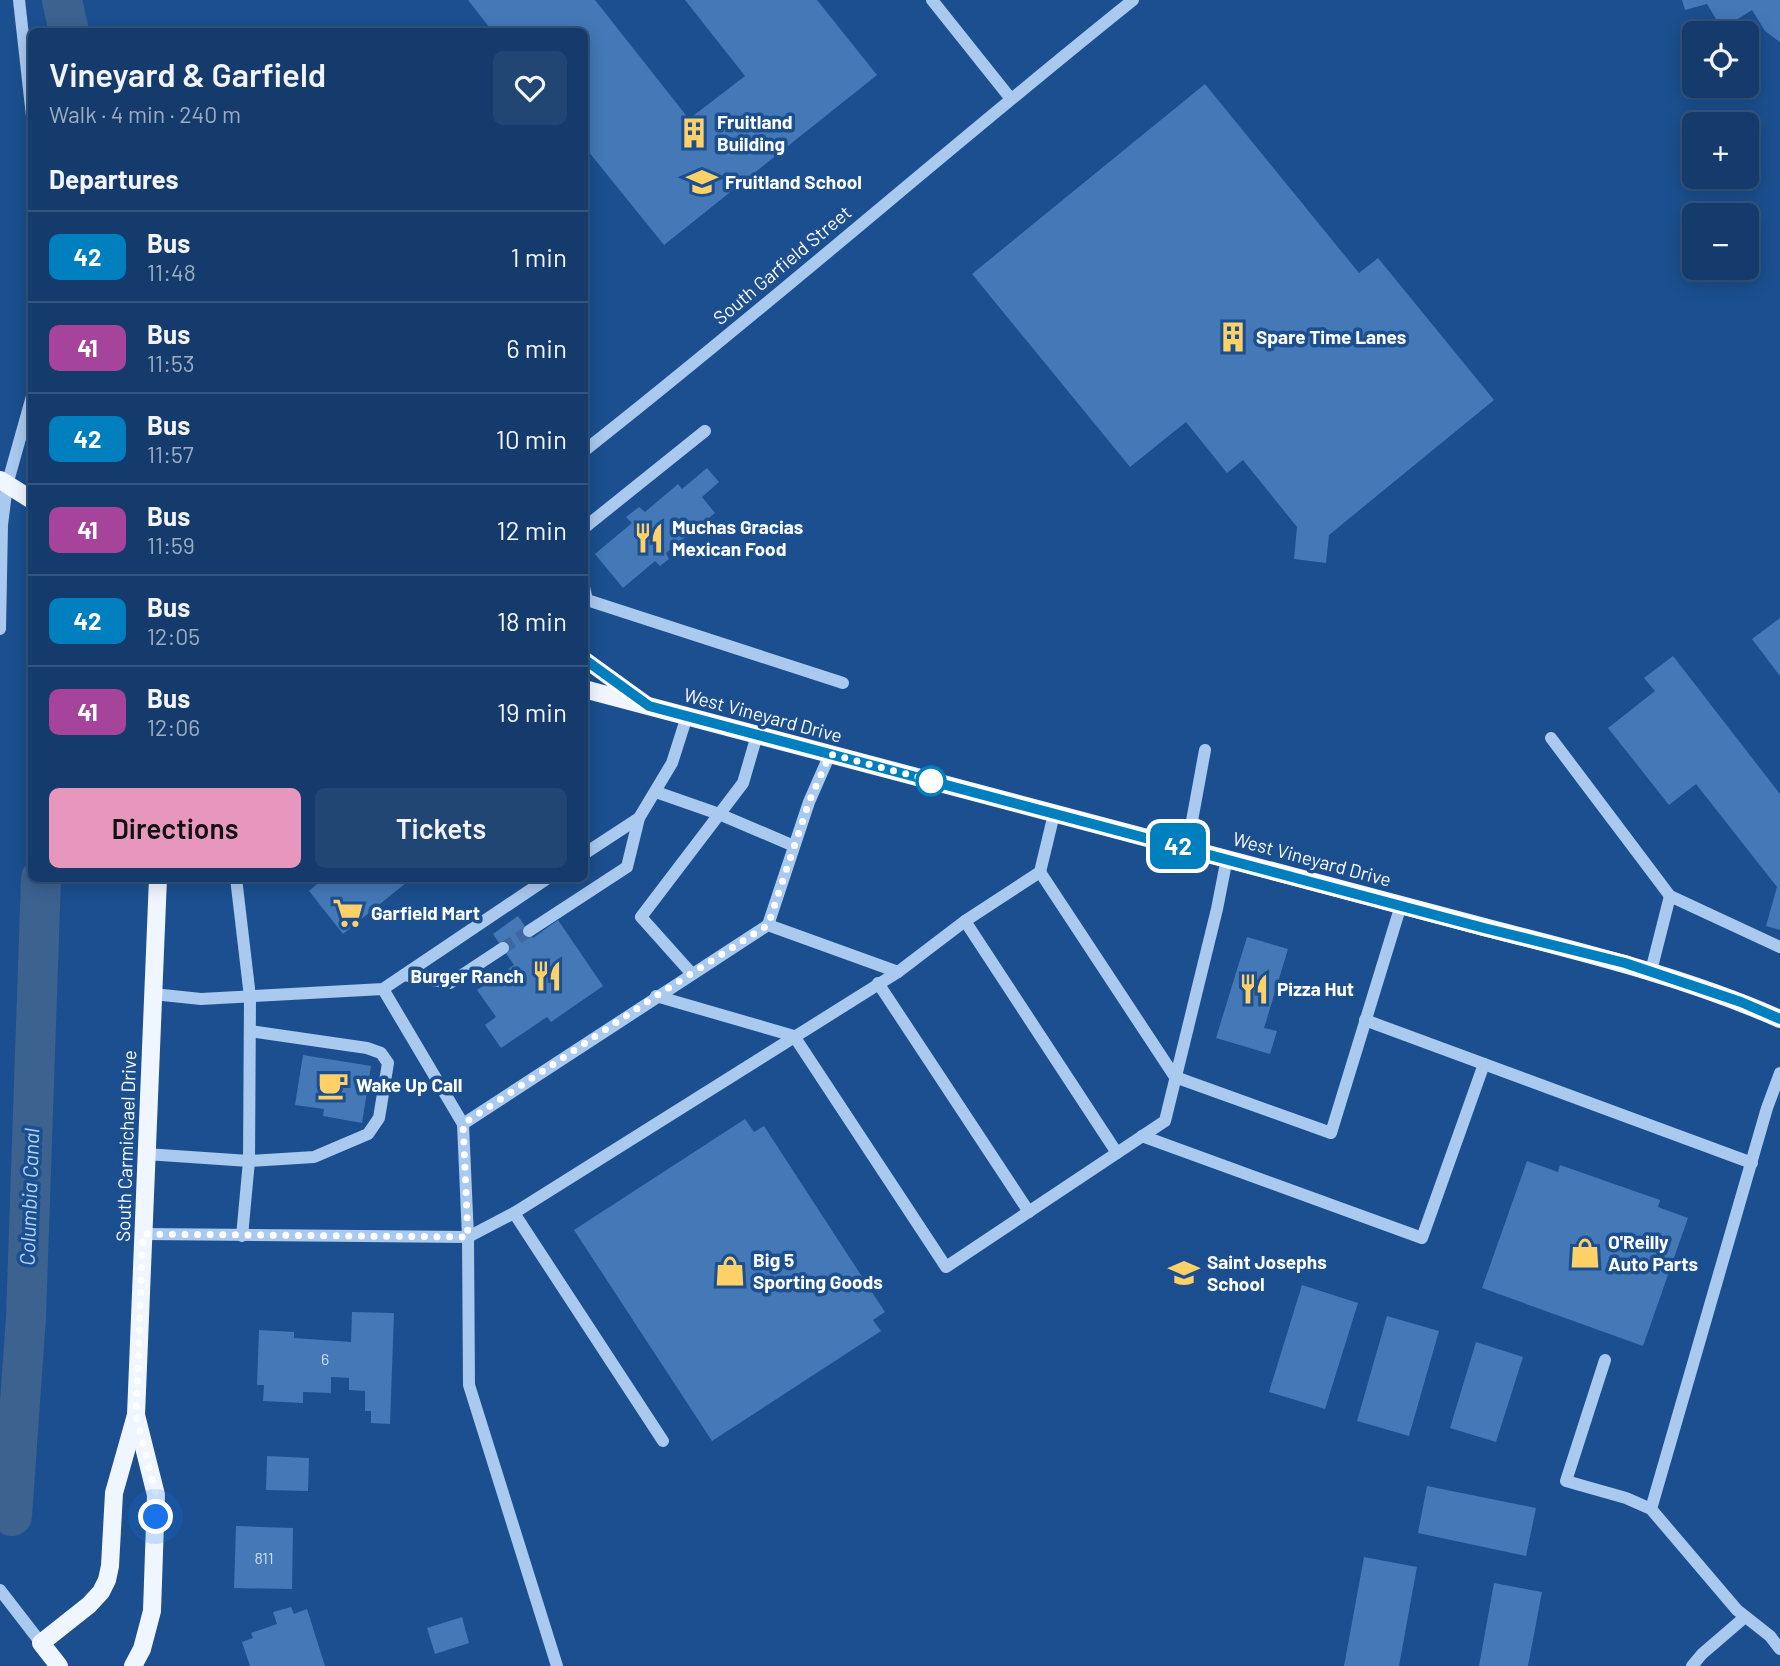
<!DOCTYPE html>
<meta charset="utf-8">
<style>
body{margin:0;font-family:Barlow,sans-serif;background:#214673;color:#f1f3f6;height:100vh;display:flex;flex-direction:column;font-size:26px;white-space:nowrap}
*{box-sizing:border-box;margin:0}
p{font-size:23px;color:#9dadc1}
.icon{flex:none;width:38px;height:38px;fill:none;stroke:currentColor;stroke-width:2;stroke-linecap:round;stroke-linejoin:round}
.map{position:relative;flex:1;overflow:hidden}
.details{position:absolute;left:28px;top:28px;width:560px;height:854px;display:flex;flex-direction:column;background:#143b6b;border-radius:10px;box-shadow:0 4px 18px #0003,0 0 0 2px #33557e}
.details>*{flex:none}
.badge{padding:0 14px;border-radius:10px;font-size:24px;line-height:46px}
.controls{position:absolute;left:1682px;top:21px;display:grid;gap:14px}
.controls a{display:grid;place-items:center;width:77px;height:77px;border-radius:10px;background:#143b6b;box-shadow:0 4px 18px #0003,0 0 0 2px #33557e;font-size:35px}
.you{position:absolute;width:35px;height:35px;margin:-18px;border:5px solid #fff;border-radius:50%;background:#1a73e8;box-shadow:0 0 0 10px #1a73e833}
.map>.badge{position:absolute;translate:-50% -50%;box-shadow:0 0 0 4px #fff}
h2{padding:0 21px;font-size:26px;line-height:63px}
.round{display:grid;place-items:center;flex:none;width:74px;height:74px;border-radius:10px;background:#214673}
.head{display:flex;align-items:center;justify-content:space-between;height:119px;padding:0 21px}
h1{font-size:33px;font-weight:600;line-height:52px}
.button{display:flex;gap:14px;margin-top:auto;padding:14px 21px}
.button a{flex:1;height:80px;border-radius:10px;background:#e797bd;color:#111;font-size:28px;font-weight:600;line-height:80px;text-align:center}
.button a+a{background:#214673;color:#f1f3f6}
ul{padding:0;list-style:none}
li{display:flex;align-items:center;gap:21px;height:91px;padding:0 21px;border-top:2px solid #33557e}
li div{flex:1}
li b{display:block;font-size:26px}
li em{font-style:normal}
li .badge{min-width:77px;font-weight:700;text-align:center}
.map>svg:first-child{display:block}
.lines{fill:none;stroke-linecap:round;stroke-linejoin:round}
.canal{stroke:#3c6290;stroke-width:40}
.building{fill:#4478b7}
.minor-tunnel{stroke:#3d69a0;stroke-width:12;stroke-dasharray:12 6;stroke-linecap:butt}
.minor{stroke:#a9c9ee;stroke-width:12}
.major{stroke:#f0f6ff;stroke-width:18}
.line-casing{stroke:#fff;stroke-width:16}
.line{stroke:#007fbe;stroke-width:10}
.walk{stroke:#fff;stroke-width:7;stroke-dasharray:0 12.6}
.stop-dot{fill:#fff;stroke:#007fbe;stroke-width:3.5}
.labels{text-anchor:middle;stroke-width:7;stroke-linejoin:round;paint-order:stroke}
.number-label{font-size:16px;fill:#d0dded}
.poi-label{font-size:19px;font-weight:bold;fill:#fff;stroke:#1b4f8f;text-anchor:start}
.street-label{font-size:19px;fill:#fff;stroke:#1b4f8f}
.water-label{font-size:21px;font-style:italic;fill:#b5d3f5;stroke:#1b4f8f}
</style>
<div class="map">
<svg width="1780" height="1666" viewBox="0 0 1780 1666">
<rect width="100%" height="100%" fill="#1b4f8f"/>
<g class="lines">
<g class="canal">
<polyline points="62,0 69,32"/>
<polyline points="12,1516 26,1317 41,878"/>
</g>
</g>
<g class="building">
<polygon points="468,0 595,0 689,119 745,76 685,0 817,0 877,75 664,245 584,146 584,32 493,32"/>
<polygon points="1682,0 1780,0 1780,42 1765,31 1752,10 1722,29 1707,4 1685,10"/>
<polygon points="1205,84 1359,273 1378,258 1494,400 1329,535 1326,563 1294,559 1297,527 1243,460 1227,473 1186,422 1130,467 972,274"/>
<polygon points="707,468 719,482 702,497 715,513 666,553 669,559 660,566 655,561 623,588 595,554 632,523 626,517 639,507 645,512 678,484 682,489"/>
<polygon points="1780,618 1780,676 1752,639"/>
<polygon points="1673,656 1780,794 1780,930 1766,926 1777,887 1696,784 1669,805 1608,728 1655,691 1644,678"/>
<polygon points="324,878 412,878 343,934 309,891"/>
<polygon points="518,916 533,938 558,920 603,986 551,1022 547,1017 501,1048 485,1025 496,1017 477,990 514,965 493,934"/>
<polygon points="1247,937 1288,949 1264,1028 1277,1031 1270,1054 1216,1038"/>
<polygon points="303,1055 371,1066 362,1123 323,1116 324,1109 295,1105"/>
<polygon points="745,1119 754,1132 764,1126 885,1312 873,1320 881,1331 712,1441 574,1230"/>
<polygon points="1527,1161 1558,1172 1560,1165 1660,1200 1658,1207 1688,1218 1643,1346 1482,1288"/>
<polygon points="1302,1285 1358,1303 1325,1409 1269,1392"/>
<polygon points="352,1312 394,1313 390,1424 371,1423 371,1411 365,1411 365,1391 349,1390 349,1378 331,1377 331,1393 303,1392 303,1403 263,1401 264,1385 257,1385 259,1330 294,1332 294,1338 351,1342"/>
<polygon points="1387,1316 1439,1331 1409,1436 1357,1421"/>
<polygon points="1476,1342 1523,1357 1496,1442 1450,1428"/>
<polygon points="267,1456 309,1458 308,1491 266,1490"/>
<polygon points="1427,1486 1536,1508 1526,1556 1418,1533"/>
<polygon points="236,1526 293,1528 292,1589 234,1588"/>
<polygon points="1364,1557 1417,1567 1399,1666 1344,1666"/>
<polygon points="1494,1583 1542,1592 1528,1666 1479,1666"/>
<polygon points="291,1607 294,1614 307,1609 325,1666 250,1666 242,1642 253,1638 251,1633 277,1624 273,1612"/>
<polygon points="462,1617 469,1643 435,1654 427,1628"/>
</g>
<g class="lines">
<polyline class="minor-tunnel" points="503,948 529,931"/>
<g class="minor">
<polyline points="19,0 32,116"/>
<polyline points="932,0 1011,99"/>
<path d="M584 451C770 305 948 148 1133 0"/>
<polyline points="584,528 705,431"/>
<polyline points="584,587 587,600 843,683"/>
<polyline points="0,629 2,525 7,485 32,396"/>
<polyline points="584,659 643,702"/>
<polyline points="1551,738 1670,896"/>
<polyline points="656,792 719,814 794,846"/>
<polyline points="1187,848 1205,750"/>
<polyline points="584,854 639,818 672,763 687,716"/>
<polyline points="1040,872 1175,1077 1331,1133 1401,905"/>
<polyline points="236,878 250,997 249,1161 242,1236"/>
<polyline points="965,921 1117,1153"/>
<polyline points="768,925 809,802 830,754"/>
<polyline points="529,931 627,867 639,818"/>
<polyline points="1651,971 1670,896 1780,947"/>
<polyline points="692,974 641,917 743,783 757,735"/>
<polyline points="404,975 450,983 503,948"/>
<polyline points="878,983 1029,1212"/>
<polyline points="383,989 463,1124"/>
<polyline points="153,994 201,999 383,989 548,878"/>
<polyline points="656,996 794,1036 946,1267 1165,1121 1217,909 1227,858"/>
<polyline points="1365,1020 1752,1163"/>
<polyline points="1142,1136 1422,1238 1484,1064"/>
<polyline points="146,1154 249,1161 314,1157 368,1134 379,1118 388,1063 381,1053 367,1048 250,1031"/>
<polyline points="514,1213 663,1441"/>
<polyline points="143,1234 468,1237 514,1213 898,972"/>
<polyline points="1605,1360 1566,1481 1626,1498 1651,1509 1737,1610 1770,1636 1780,1649"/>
<polyline points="1651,1509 1767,1108 1780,1073"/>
<polyline points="0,1590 41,1643"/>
<polyline points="557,1666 469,1385 468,1237 463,1124 768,925 898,972 965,921 1040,872 1054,814"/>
<polyline points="1692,1666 1702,1654 1745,1617"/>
</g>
<g class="major">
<polyline points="0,480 32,500"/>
<path d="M584 689 1484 927C1585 953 1685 977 1780 1019"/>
<polyline points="59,1666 41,1643 89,1605 101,1592 107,1580 110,1566 114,1493 136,1415 158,878"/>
<polyline points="133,1666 142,1649 152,1611 156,1495 136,1415"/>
</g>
</g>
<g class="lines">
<g class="line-casing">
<polyline id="line" points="584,659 649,706 1484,928 1625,963 1741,1002 1780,1019"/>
</g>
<use href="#line" class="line"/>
<polyline class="walk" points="156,1517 156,1495 136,1415 143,1234 468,1237 463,1124 656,996 768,925 809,802 830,754 933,781 931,781"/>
</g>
<defs>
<g id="building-bare" transform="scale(2.415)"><path d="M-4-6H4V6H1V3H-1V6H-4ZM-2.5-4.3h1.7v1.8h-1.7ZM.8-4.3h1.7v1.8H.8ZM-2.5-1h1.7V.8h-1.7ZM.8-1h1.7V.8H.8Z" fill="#ffd166" stroke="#1b4f8f" stroke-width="2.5" paint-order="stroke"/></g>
<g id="school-bare" transform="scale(2.415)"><path d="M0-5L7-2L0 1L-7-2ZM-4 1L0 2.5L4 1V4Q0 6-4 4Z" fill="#ffd166" stroke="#1b4f8f" stroke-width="2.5" paint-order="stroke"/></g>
<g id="restaurant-bare" transform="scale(2.415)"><path d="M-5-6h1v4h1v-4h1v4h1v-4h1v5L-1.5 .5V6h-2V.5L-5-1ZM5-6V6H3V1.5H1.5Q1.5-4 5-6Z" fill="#ffd166" stroke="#1b4f8f" stroke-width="2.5" paint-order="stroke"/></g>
<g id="supermarket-bare" transform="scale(2.415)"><path d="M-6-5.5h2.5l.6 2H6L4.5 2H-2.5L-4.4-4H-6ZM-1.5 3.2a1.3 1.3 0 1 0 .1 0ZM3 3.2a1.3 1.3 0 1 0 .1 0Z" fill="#ffd166" stroke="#1b4f8f" stroke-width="2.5" paint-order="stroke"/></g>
<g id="cafe-bare" transform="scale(2.415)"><path d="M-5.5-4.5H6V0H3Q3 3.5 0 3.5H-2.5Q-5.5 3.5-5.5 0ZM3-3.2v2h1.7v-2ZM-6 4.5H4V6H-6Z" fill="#ffd166" stroke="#1b4f8f" stroke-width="2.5" paint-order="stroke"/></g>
<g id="shop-bare" transform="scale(2.415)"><path d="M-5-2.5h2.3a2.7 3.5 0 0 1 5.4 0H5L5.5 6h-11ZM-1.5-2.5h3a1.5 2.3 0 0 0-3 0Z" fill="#ffd166" stroke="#1b4f8f" stroke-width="2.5" paint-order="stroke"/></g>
</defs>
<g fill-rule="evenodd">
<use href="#building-bare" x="694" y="133"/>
<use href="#school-bare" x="702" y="182"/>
<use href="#building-bare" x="1233" y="337"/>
<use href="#restaurant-bare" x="649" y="538"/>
<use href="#supermarket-bare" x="348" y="913"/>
<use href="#restaurant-bare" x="547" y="976"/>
<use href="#restaurant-bare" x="1254" y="989"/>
<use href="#cafe-bare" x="333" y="1085"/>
<use href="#shop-bare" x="1585" y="1253"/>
<use href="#shop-bare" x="730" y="1271"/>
<use href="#school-bare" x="1184" y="1273"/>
</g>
<circle class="stop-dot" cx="931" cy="781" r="14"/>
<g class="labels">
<g class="number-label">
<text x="325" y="1365">6</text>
<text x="264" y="1564">811</text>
</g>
<g class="poi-label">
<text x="717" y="129">Fruitland<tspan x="717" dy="22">Building</tspan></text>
<text x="725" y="189">Fruitland School</text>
<text x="1256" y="344">Spare Time Lanes</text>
<text x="672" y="534">Muchas Gracias<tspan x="672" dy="22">Mexican Food</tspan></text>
<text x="371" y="920">Garfield Mart</text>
<text x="524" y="983" text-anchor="end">Burger Ranch</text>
<text x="1277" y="996">Pizza Hut</text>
<text x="356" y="1092">Wake Up Call</text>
<text x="1608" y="1249">O'Reilly<tspan x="1608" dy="22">Auto Parts</tspan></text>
<text x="753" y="1267">Big 5<tspan x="753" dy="22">Sporting Goods</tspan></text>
<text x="1207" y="1269">Saint Josephs<tspan x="1207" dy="22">School</tspan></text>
</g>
<g class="street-label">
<text transform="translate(782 265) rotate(-40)" y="7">South Garfield Street</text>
<text transform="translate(763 715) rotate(15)" y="7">West Vineyard Drive</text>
<text transform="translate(1312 859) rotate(15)" y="7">West Vineyard Drive</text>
<text transform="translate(126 1146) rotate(-88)" y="7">South Carmichael Drive</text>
</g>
<g class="water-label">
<text transform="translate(30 1197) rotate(-88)" y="7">Columbia Canal</text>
</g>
</g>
</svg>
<div class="controls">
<a><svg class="icon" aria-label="locate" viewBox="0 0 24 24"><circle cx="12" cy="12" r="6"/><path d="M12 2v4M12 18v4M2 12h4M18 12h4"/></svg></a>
<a>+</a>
<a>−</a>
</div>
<div class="you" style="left:156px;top:1517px"></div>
<b class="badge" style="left:1178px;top:846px;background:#007fbe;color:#fff">42</b>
<section class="details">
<div class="head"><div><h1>Vineyard &amp; Garfield</h1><p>Walk · 4 min · 240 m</p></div><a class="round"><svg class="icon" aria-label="heart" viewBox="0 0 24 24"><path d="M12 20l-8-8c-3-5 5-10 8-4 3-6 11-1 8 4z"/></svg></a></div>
<h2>Departures</h2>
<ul>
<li><span class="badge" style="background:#007fbe;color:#fff">42</span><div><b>Bus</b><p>11:48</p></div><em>1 min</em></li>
<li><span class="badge" style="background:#a5449a;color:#fff">41</span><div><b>Bus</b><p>11:53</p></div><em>6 min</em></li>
<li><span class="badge" style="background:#007fbe;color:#fff">42</span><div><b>Bus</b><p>11:57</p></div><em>10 min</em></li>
<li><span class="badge" style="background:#a5449a;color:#fff">41</span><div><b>Bus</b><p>11:59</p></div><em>12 min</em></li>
<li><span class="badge" style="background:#007fbe;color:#fff">42</span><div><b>Bus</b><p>12:05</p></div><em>18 min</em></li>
<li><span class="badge" style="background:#a5449a;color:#fff">41</span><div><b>Bus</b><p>12:06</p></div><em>19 min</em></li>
</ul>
<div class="button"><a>Directions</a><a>Tickets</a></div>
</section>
</div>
